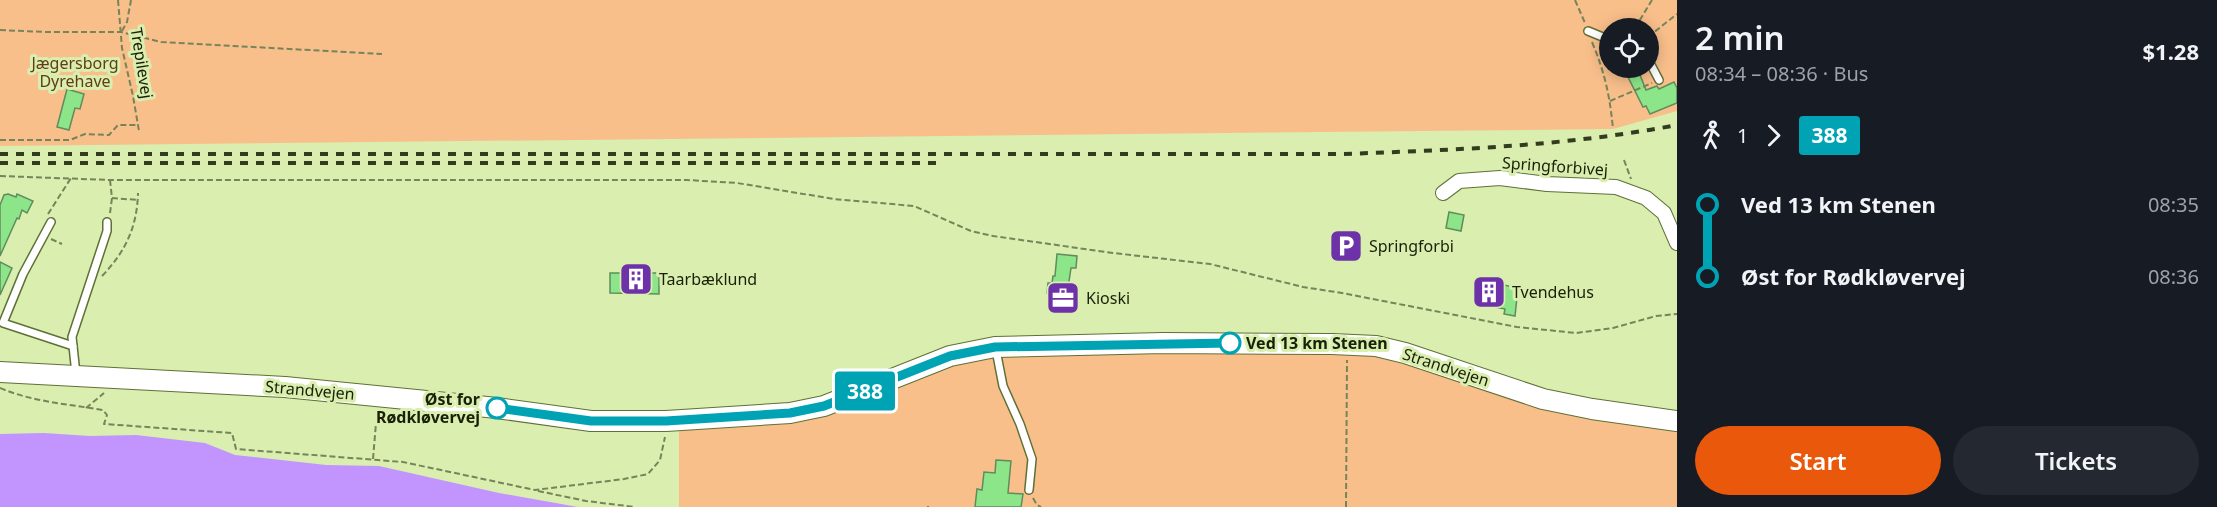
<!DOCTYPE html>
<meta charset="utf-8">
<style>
body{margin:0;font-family:"Noto Sans",sans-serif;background:#242831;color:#f1f3f6;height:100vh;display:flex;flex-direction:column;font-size:22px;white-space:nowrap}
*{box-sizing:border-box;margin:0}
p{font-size:20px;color:#9ea1a6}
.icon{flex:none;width:33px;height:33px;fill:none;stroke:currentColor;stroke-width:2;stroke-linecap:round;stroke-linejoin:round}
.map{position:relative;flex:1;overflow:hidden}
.sheet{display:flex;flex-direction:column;background:#171b24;width:540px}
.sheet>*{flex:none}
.badge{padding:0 12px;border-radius:4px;font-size:21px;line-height:39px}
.tools{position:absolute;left:1599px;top:18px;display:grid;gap:12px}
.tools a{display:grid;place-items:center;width:60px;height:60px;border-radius:50%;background:#171b24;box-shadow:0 3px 15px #0003;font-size:30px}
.map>.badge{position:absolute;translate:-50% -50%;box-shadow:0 0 0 3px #fff}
.legs{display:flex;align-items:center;gap:9px;height:66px;padding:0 18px;font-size:20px}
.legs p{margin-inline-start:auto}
.overview{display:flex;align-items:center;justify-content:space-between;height:102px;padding:0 18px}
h1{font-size:33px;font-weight:600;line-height:45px}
.cta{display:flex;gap:12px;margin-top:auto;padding:12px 18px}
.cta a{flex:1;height:69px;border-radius:36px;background:#ea580c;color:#fff;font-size:24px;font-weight:600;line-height:69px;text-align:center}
.cta a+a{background:#242831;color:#f1f3f6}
ul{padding:0 18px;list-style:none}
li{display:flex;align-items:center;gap:21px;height:72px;font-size:22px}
li i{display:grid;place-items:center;width:9px;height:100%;margin:0 8px;background:currentColor}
li i::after{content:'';width:15px;height:15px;margin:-8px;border:4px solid;border-radius:50%;background:#171b24}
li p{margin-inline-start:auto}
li:first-child i{background:linear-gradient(#0000 50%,currentColor 0)}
li:last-child i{background:linear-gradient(currentColor 50%,#0000 0)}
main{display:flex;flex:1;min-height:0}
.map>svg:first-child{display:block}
.green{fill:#f9bf8b;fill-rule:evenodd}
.water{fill:#c294fd}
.building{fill:#8ce588;stroke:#608c5d;stroke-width:1.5}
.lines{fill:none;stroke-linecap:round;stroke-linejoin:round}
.lane-casing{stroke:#5f7036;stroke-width:10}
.street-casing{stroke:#5f7036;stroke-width:16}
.secondary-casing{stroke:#5f7036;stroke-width:22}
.path{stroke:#768459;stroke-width:2;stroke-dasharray:6 3;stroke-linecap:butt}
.lane{stroke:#fff;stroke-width:7}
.street{stroke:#fff;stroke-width:14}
.secondary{stroke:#fff;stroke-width:20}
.rail{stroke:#333c1e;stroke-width:4;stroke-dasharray:8 8;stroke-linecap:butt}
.line-1-casing{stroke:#fff;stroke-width:14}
.line-1{stroke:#00a3b4;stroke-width:9}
.stop-1-dot{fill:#fff;stroke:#00a3b4;stroke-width:3}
.labels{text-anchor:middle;stroke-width:6;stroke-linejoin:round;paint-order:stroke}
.park-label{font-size:16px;fill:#613c16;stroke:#d9eeaf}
.street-label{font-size:16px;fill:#192007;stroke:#d9eeaf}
.poi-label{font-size:16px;fill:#192007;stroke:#d9eeaf;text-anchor:start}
.stop-label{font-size:16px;font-weight:bold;fill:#192007;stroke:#d9eeaf;text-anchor:start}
</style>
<main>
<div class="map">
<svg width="1677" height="507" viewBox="0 0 1677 507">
<rect width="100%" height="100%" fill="#d9eeaf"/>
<g class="green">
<path d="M0 0H1677V111L1613 129 0 146ZM1610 28H1648V68H1610Z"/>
<polygon points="994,349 1383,354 1677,426 1677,507 679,507 679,429 792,419"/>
</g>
<polygon class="water" points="44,433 90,436 136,435 205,443 235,455 326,465 379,466 499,493 578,507 0,507 0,434"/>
<g class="building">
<polygon points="1638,70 1646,90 1657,86 1659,89 1674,82 1677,88 1677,103 1650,114 1646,106 1643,107 1627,75"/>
<polygon points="67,89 84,94 80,109 75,108 69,130 57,127"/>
<polygon points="8,194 16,197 17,194 33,201 27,213 22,210 19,219 17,218 0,256 0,205 4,195"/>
<polygon points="1449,212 1464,215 1461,231 1446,228"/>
<polygon points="1057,254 1077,256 1076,268 1071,268 1065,308 1058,307 1054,302 1050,301 1051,294 1047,293 1048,283 1052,283 1053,276 1055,276"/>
<polygon points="0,262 12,268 0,295"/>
<polygon points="610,273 659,273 659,294 610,293"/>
<polygon points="1484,278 1500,281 1499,284 1518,288 1515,316 1504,314 1505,309 1479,304"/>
<polygon points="996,460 1011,461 1008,493 1023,494 1021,507 975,507 977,489 982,490 984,472 995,473"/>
</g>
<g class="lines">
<g class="lane-casing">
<g id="lane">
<polyline points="1588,31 1610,40"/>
<polyline points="1648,59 1659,80"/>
<polyline points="51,222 23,274 3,323 73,346 76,374"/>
<polyline points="73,346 72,337 107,231 107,222"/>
<polyline points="996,350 1003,386 1020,424 1032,459 1029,490"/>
</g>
</g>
<g class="street-casing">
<polyline id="street" points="1443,193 1459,181 1500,178 1547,184 1616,187 1646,198 1664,213 1677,243"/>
</g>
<g class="secondary-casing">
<polyline id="secondary" points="0,372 285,387 497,408 591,421 666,421 790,413 824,406 950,356 995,347 1163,343 1332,344 1376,346 1405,353 1543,399 1592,409 1677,421"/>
</g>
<g class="path">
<polyline points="118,0 122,48 133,96 139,131"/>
<polyline points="1575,0 1585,23"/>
<polyline points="1635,28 1652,0"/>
<polyline points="0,30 45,32 121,32 161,42 382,54"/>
<polyline points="122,31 127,22 131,0"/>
<polyline points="1648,37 1677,14"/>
<path d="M1592 42C1605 73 1610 97 1613 129"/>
<polyline points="1610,101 1652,83"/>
<polyline points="0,140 70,140 85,134 109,135 118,125 138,125"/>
<polyline points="1624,160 1631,179"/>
<polyline points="0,176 110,180 687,180 737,183 834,199 914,206 971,231 993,236 1113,253 1210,264 1303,287 1342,293 1517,327 1576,333 1613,328 1656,316 1677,314"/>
<polyline points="110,180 112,198 138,200"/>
<polyline points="110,213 112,198"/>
<polyline points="48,214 71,178"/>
<polyline points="51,239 62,244"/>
<path d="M102 276C125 252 137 228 138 193"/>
<path d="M0 388C33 402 68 404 103 410L107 415 104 424 232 433 236 449 403 462 535 490 624 479 648 474 660 460 665 437"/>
<polyline points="86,408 104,393"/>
<polyline points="373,459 377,411"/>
<polyline points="538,491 586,501 635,507"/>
<polyline points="1033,498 1037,505 1041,507"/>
<polyline points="928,506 928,507"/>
<polyline points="1346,507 1347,360"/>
</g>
<use href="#lane" class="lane"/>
<use href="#street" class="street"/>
<use href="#secondary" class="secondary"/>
<g class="rail">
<path d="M0 154H1343C1454 150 1567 146 1677 125"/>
<polyline points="0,163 939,163"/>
</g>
</g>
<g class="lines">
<g class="line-1-casing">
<polyline id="line-1" points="497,408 591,421 666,421 790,413 824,406 950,356 995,347 1230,343"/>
</g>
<use href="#line-1" class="line-1"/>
</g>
<defs>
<g id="parking-square" transform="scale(1.725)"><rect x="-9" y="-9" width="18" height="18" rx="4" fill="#6e32a8" stroke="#d9eeaf"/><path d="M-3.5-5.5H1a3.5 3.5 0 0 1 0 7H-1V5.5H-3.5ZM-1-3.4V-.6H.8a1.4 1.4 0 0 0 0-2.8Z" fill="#fff"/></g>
<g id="building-square" transform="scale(1.725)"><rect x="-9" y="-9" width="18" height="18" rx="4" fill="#6e32a8" stroke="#d9eeaf"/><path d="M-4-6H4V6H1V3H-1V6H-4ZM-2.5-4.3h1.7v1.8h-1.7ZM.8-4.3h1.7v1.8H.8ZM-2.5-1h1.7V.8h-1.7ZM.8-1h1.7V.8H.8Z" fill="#fff"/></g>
<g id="office-square" transform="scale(1.725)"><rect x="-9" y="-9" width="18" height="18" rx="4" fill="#6e32a8" stroke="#d9eeaf"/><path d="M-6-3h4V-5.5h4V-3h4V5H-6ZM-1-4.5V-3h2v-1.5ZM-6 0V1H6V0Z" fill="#fff"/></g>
</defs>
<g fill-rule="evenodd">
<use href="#parking-square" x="1346" y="246"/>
<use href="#building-square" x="636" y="279"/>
<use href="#building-square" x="1489" y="292"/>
<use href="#office-square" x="1063" y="298"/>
</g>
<g class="stop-1-dot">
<circle cx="1230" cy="343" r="10"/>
<circle cx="497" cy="408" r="10"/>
</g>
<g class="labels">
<g class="park-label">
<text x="75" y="69">Jægersborg<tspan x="75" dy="18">Dyrehave</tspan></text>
</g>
<g class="street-label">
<text transform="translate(142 63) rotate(81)" y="6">Trepilevej</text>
<text transform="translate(1555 166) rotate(4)" y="6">Springforbivej</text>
<text transform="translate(1446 367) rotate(18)" y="6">Strandvejen</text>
<text transform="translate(310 390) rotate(5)" y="6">Strandvejen</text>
</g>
<g class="poi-label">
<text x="1369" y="252">Springforbi</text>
<text x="659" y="285">Taarbæklund</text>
<text x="1512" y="298">Tvendehus</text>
<text x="1086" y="304">Kioski</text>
</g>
<g class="stop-label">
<text x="1246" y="349">Ved 13 km Stenen</text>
<text x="480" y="405" text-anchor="end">Øst for<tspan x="480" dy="18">Rødkløvervej</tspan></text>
</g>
</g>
</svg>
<div class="tools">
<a><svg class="icon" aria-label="locate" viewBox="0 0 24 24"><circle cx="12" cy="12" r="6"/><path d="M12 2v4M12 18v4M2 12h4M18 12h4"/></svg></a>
</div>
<b class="badge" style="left:865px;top:391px;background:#00a3b4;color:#fff">388</b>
</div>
<section class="sheet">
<div class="overview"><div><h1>2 min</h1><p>08:34 – 08:36 · Bus</p></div><b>$1.28</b></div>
<div class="legs"><svg class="icon" aria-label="walk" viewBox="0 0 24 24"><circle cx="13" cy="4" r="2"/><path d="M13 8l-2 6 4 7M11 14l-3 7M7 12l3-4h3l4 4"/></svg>1<svg class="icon" aria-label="forward" viewBox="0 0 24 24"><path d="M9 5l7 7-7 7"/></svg><b class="badge" style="background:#00a3b4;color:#fff">388</b></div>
<ul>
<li><i style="color:#00a3b4"></i><b>Ved 13 km Stenen</b><p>08:35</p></li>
<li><i style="color:#00a3b4"></i><b>Øst for Rødkløvervej</b><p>08:36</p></li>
</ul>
<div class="cta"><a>Start</a><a>Tickets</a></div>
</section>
</main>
